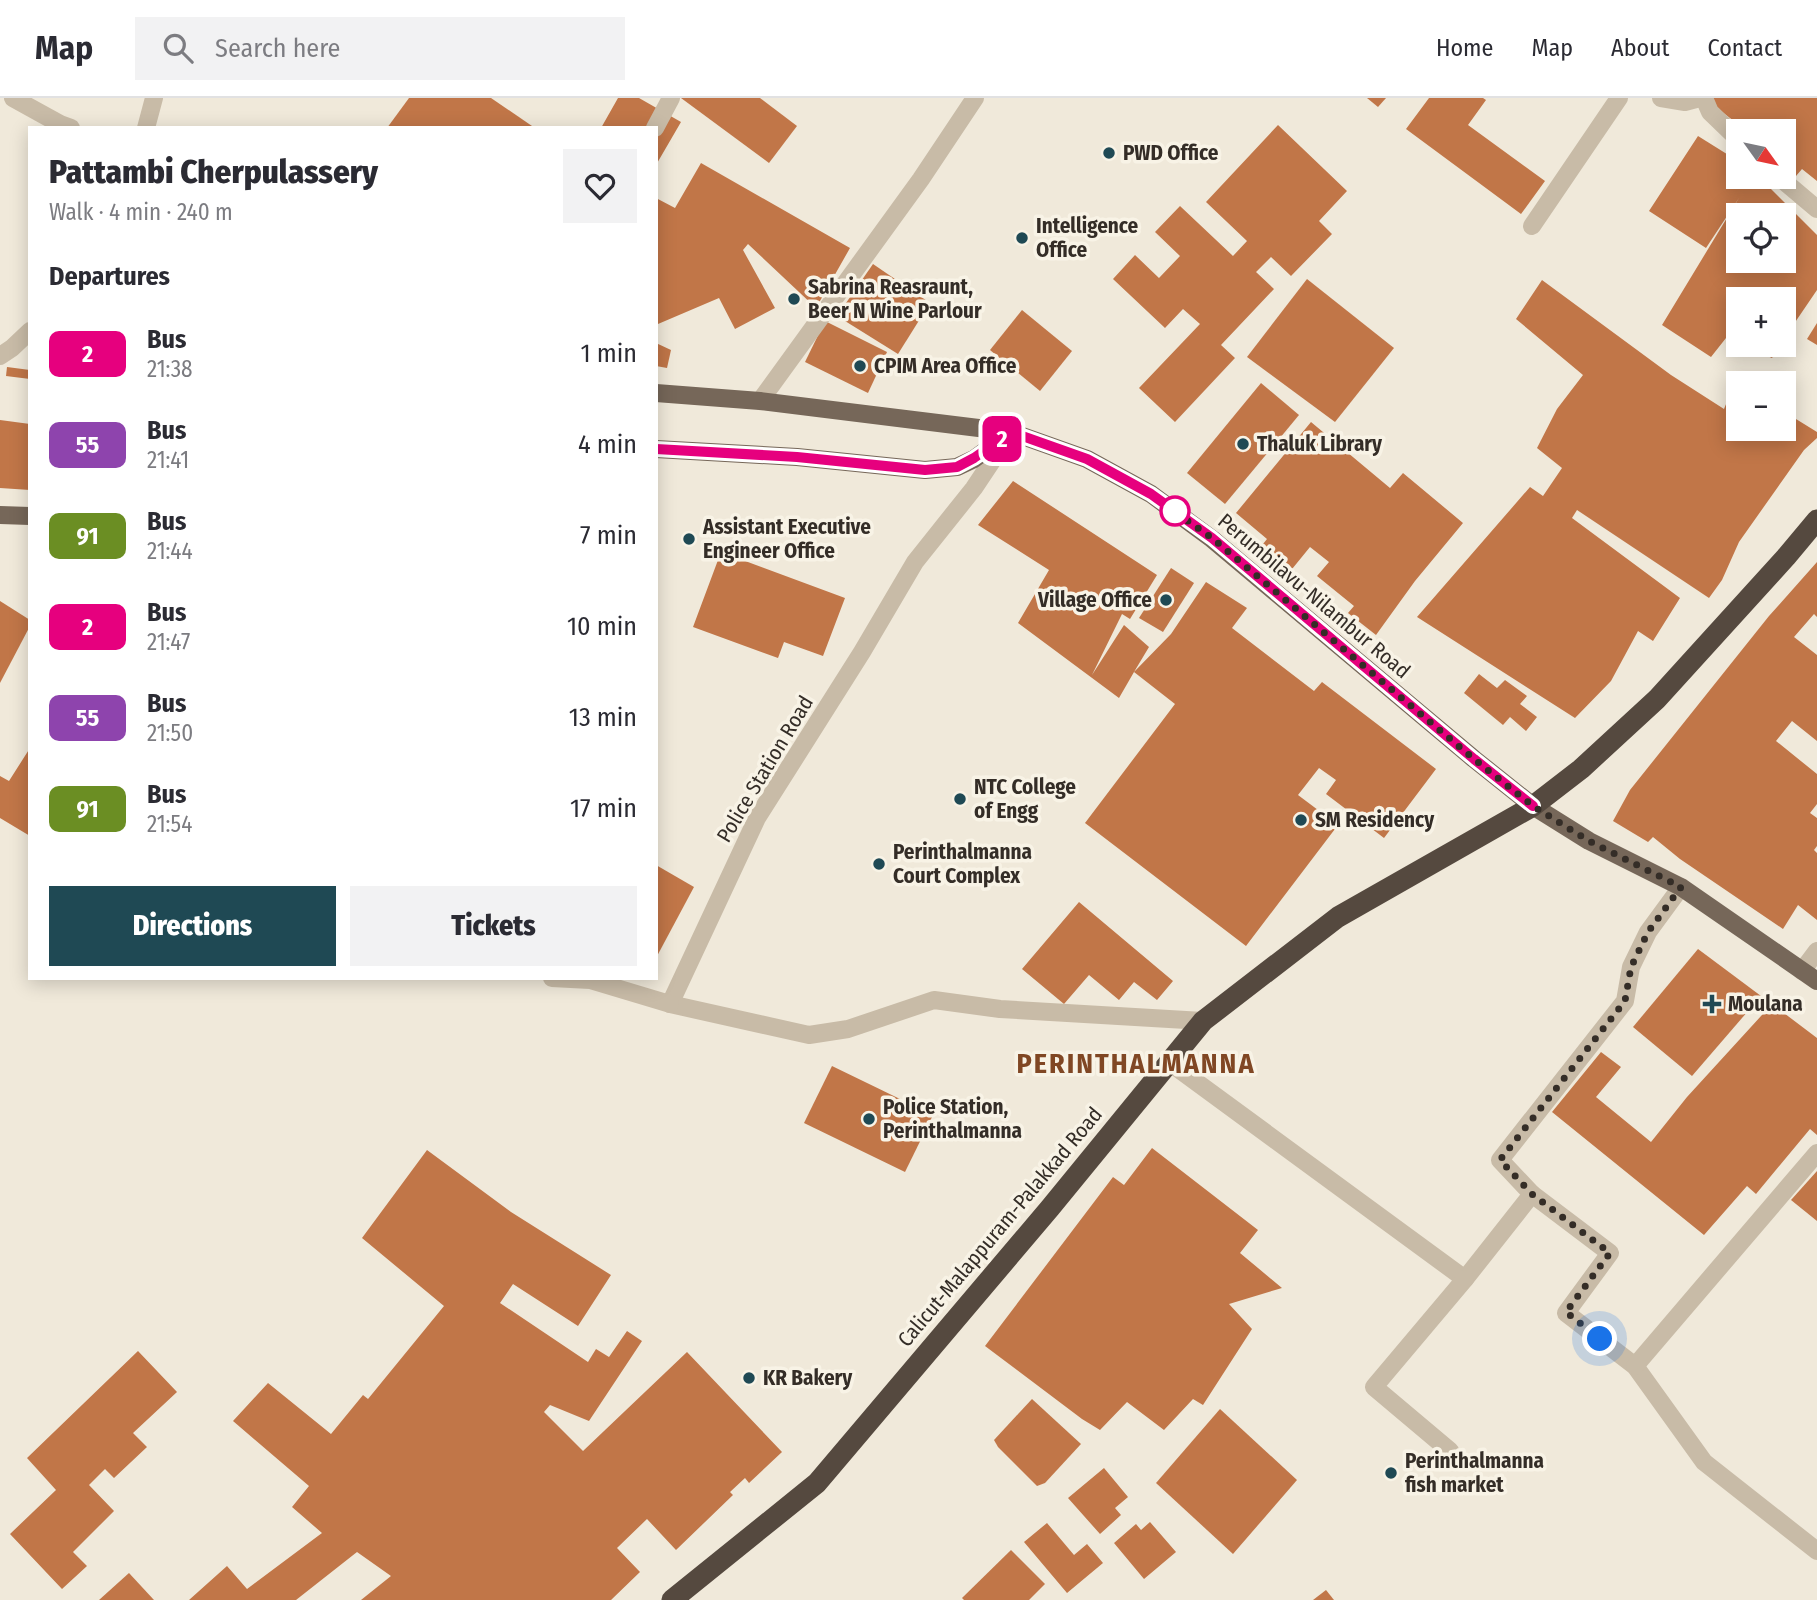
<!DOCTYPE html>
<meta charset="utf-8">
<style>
body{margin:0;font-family:"Fira Sans Condensed",sans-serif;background:#f2f2f3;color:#2b2b33;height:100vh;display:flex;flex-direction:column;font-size:26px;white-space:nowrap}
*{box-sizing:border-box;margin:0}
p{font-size:23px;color:#7c7c81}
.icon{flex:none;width:38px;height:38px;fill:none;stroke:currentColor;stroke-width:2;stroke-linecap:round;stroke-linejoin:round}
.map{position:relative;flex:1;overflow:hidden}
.side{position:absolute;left:28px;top:28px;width:630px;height:854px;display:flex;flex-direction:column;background:#fff;border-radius:0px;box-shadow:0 4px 18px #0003}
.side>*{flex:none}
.badge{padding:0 14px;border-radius:10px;font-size:24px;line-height:46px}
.needle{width:46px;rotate:123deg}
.tools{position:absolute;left:1726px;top:21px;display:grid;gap:14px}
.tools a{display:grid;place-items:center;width:70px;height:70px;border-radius:0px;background:#fff;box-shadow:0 4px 18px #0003;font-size:35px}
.you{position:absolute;width:35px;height:35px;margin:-18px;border:5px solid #fff;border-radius:50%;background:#1a73e8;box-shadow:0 0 0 10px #1a73e833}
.map>.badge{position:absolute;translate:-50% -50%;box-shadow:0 0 0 4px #fff}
h2{padding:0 21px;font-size:26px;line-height:63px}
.round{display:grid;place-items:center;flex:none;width:74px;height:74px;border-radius:0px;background:#f2f2f3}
.headline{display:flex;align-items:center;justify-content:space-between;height:119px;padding:0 21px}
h1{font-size:33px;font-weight:800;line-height:52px}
.cta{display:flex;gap:14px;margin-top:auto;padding:14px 21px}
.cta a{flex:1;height:80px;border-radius:0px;background:#1f4954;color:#fff;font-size:28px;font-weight:800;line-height:80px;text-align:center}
.cta a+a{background:#f2f2f3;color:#2b2b33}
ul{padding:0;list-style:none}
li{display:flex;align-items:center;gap:21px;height:91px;padding:0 21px}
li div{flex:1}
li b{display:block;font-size:26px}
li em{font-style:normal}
li .badge{min-width:77px;font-weight:700;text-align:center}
header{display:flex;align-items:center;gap:42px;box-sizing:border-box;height:98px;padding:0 35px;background:#fff;border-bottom:2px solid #e1e1e2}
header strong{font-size:33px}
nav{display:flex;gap:38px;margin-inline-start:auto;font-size:24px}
.search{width:490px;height:63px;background:#f2f2f3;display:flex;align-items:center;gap:18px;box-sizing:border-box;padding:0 24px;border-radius:0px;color:#7c7c81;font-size:26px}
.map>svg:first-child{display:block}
.building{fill:#c17648;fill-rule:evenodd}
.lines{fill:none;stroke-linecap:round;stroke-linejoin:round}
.minor{stroke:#c8bba7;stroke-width:18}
.major{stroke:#766759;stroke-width:18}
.highway{stroke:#55493f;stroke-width:21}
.line-casing{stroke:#fff;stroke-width:16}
.line{stroke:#e6007e;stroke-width:10}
.walk{stroke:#342d27;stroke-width:7;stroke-dasharray:0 12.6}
.poi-dot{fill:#1f4954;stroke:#f8f3e6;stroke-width:2.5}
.stop-dot{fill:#fff;stroke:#e6007e;stroke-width:3.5}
.labels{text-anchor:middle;stroke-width:7;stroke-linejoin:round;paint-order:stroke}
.poi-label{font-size:21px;font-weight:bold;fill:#342d27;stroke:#f8f3e6;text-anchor:start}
.street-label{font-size:21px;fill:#342d27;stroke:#f8f3e6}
.district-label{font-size:28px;font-weight:bold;letter-spacing:2px;fill:#804724;stroke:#f8f3e6}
</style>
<header>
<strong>Map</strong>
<div class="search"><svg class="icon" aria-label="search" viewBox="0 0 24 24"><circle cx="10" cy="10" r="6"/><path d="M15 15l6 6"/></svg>Search here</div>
<nav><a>Home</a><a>Map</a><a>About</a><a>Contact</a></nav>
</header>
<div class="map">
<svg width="1817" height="1502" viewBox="0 0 1817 1502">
<rect width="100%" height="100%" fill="#f0e9da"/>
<g class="building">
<polygon points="409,0 491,0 532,28 530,30 387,30"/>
<polygon points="618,0 639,0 681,24 656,67 656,30 601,30"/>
<polygon points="681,0 760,0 797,28 769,65"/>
<polygon points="1367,0 1386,0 1378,9"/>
<polygon points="1429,0 1483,0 1486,2 1468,27 1545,83 1521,116 1406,31"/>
<polygon points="1713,0 1817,0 1817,83 1802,71 1796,78 1783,65 1783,33 1747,33 1709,4"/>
<polygon points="1278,27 1347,93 1319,123 1332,136 1291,178 1271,159 1256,174 1274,191 1221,247 1235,260 1175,324 1139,290 1200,226 1183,211 1165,230 1113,181 1135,157 1159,180 1180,158 1155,134 1180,108 1233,158 1247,143 1206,104"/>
<path d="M1698 38 1738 63V79H1759L1817 137V192L1783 242V201H1738V245L1726 240 1711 259 1662 227 1739 100 1706 150 1649 113ZM1738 117H1783V163H1738Z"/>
<polygon points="701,65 850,150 816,210 748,146 743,152 775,210 735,231 719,200 658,226 656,100 675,110"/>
<polygon points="873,166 930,205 898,256 837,218"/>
<polygon points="1307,181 1394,250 1335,324 1247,259"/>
<polygon points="1542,182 1671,277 1724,311 1735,284 1738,286 1738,331 1783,331 1783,313 1817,334 1817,340 1804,352 1739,444 1722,482 1709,500 1577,412 1572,420 1680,500 1653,543 1638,533 1611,583 1575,620 1417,519 1530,389 1543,398 1562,370 1537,350 1557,311 1583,277 1516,221"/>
<polygon points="1022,212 1072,253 1040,293 990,252"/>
<polygon points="825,223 887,254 868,295 805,264"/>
<polygon points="1817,225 1817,247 1807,241"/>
<polygon points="656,245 671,252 667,270 656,268"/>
<polygon points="1742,247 1780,247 1772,260"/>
<polygon points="7,269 30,272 30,281 6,278"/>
<polygon points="1261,285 1299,317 1225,406 1187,375"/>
<polygon points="0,322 30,326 30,392 0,390"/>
<polygon points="1311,324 1390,390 1403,375 1463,425 1415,483 1376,537 1348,515 1354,508 1317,478 1329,464 1310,449 1288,476 1259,451 1267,441 1236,415"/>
<polygon points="1013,383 1157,477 1130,521 1122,516 1092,577 1124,527 1149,549 1134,574 1171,536 1206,484 1247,510 1232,530 1314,593 1322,584 1436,671 1384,740 1326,696 1336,682 1319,670 1298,697 1338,727 1246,848 1085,725 1175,606 1134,574 1119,600 1018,525 1049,472 978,427"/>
<polygon points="721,454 845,500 823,558 784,544 778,560 693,529"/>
<polygon points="1817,464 1817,519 1814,516 1794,539 1817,557 1817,643 1792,623 1776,643 1817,676 1817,706 1810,715 1817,720 1817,748 1814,752 1817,755 1817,822 1798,807 1783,831 1680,761 1653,739 1648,744 1613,723 1630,692 1769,518"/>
<polygon points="1171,470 1194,485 1163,534 1139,520"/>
<polygon points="0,503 30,522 30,528 0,585"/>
<polygon points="1479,576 1497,590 1505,582 1527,598 1520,606 1537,619 1526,633 1510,619 1503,627 1464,595"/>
<polygon points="30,650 30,738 0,720 0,678 9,683"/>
<polygon points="656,767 694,789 656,860"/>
<polygon points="1079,804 1173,883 1157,902 1134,884 1119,902 1089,877 1064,906 1022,871"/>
<polygon points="1698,851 1761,898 1692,978 1633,929"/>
<polygon points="1772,906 1817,940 1817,1037 1810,1031 1756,1096 1747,1088 1704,1137 1552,1014 1601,954 1621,969 1596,999 1651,1044 1687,999"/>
<polygon points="832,968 933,1017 905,1074 804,1025"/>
<polygon points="1152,1050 1258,1132 1240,1155 1282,1190 1229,1206 1252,1231 1203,1307 1193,1301 1164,1332 1127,1304 1100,1332 1082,1321 985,1248 1113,1079 1124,1087"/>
<polygon points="427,1052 511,1114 611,1177 578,1228 513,1186 500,1205 588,1264 596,1251 609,1259 627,1233 642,1243 589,1323 550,1307 544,1314 583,1353 687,1254 782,1354 749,1385 745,1380 730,1394 733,1397 676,1452 647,1421 617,1450 640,1474 611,1502 361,1502 391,1478 357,1454 296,1502 189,1502 227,1468 247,1491 322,1435 292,1409 309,1388 233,1323 268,1285 331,1336 363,1297 368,1301 444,1208 362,1140"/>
<polygon points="1817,1073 1817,1123 1791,1102"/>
<polygon points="138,1253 177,1294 133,1335 147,1349 114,1380 105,1371 89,1387 114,1413 73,1454 87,1468 62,1491 10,1436 56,1392 27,1360"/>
<polygon points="1032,1301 1081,1346 1045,1385 1037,1388 998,1349 994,1342"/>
<polygon points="1220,1311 1297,1382 1233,1456 1156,1385"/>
<polygon points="1104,1370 1128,1399 1115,1410 1121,1417 1100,1436 1068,1400"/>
<polygon points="1150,1424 1176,1454 1144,1481 1114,1445 1136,1426 1141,1432"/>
<polygon points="1047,1425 1074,1457 1087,1446 1103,1465 1067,1495 1024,1444"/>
<polygon points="1011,1452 1045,1486 1029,1502 964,1502 962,1500"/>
<polygon points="129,1475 154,1502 99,1502"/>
<polygon points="1326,1492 1334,1502 1313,1502"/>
</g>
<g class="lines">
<g class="minor">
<polyline points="13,0 60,26 71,30"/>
<polyline points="1661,0 1685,4 1700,0"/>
<polyline points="1704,0 1710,14 1738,41"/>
<polyline points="146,30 154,0"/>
<polyline points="655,30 671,0"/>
<polyline points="1779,79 1817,111"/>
<polyline points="1532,128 1619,0"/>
<polyline points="0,258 12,250 30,233"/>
<polyline points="760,303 921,81 975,0"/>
<polyline points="1010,336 974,390 915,464 862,554 757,720 670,906 809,937 848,931 934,902 1000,911 1203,923"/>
<polyline points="1802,873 1817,853"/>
<polyline points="552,880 590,882 670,906"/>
<polyline points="1169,964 1465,1181 1532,1096 1500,1062 1625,903 1631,869 1648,834 1681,789"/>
<polyline points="1532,1096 1610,1155 1566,1215 1635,1268 1704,1364 1817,1453"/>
<polyline points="1635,1268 1817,1055"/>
<polyline points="1450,1353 1374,1289 1465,1181"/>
</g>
<g class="major">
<polyline points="656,295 760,303 1011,334 1087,361 1151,396 1212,441 1474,661 1533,708 1589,743 1681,789 1817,883"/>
<polyline points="656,351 797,359 925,372 957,369 974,361 1011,334"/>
<polyline points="0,417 30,418"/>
</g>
<polyline class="highway" points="672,1502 817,1385 1050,1110 1203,923 1338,819 1533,708 1581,671 1657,601 1786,459 1817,422"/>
</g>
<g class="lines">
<g class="line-casing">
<polyline id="line" points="656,351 797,359 925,372 957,369 974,360 1011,334 1087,361 1151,396 1212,440 1474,661 1533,708"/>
</g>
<use href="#line" class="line"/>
<polyline class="walk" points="1175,413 1171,411 1212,440 1474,661 1533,708 1589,743 1681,789 1648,834 1631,869 1625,903 1500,1062 1532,1096 1610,1155 1566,1214 1600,1241"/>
</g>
<g class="poi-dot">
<circle cx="1109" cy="55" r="7"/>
<circle cx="1022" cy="140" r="7"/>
<circle cx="794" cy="201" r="7"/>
<circle cx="860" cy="268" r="7"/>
<circle cx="1243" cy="346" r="7"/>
<circle cx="689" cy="441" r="7"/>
<circle cx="1166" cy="502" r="7"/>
<circle cx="960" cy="701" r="7"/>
<circle cx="1301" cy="722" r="7"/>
<circle cx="879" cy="766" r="7"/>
<path d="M1708.5 895.5h7v7h7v7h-7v7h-7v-7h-7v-7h7z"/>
<circle cx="869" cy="1021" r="7"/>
<circle cx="749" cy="1280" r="7"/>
<circle cx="1391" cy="1375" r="7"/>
</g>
<circle class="stop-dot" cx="1175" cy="413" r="14"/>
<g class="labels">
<g class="poi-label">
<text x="1123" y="62">PWD Office</text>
<text x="1036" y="135">Intelligence<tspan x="1036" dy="24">Office</tspan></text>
<text x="808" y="196">Sabrina Reasraunt,<tspan x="808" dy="24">Beer N Wine Parlour</tspan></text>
<text x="874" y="275">CPIM Area Office</text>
<text x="1257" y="353">Thaluk Library</text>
<text x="703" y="436">Assistant Executive<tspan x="703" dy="24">Engineer Office</tspan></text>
<text x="1152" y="509" text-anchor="end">Village Office</text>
<text x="974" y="696">NTC College<tspan x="974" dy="24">of Engg</tspan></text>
<text x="1315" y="729">SM Residency</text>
<text x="893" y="761">Perinthalmanna<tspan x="893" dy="24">Court Complex</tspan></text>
<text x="1728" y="913">Moulana</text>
<text x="883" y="1016">Police Station,<tspan x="883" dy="24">Perinthalmanna</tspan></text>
<text x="763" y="1287">KR Bakery</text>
<text x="1405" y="1370">Perinthalmanna<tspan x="1405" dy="24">fish market</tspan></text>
</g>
<g class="street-label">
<text transform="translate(1314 498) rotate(40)" y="7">Perumbilavu-Nilambur Road</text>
<text transform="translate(765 671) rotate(-59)" y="7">Police Station Road</text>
<text transform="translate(1000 1129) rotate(-50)" y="7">Calicut-Malappuram-Palakkad Road</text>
</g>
<g class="district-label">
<text x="1136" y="975">PERINTHALMANNA</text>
</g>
</g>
</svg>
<div class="tools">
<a><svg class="needle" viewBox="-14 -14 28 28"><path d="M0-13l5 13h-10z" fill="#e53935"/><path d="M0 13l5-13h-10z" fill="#7c7c81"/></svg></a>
<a><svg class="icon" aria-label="locate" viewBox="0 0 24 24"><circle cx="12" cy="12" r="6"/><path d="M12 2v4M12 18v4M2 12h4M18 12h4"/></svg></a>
<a>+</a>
<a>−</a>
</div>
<div class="you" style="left:1600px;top:1241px"></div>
<b class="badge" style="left:1002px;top:341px;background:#e6007e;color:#fff">2</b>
<section class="side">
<div class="headline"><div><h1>Pattambi Cherpulassery</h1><p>Walk · 4 min · 240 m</p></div><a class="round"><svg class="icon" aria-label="heart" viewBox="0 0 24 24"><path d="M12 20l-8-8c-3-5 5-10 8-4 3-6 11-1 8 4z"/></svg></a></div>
<h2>Departures</h2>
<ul>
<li><span class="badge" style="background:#e6007e;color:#fff">2</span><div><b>Bus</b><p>21:38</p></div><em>1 min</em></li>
<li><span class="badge" style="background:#8e44ad;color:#fff">55</span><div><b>Bus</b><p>21:41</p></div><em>4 min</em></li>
<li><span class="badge" style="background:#6b8e23;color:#fff">91</span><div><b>Bus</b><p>21:44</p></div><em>7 min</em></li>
<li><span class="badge" style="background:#e6007e;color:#fff">2</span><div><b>Bus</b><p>21:47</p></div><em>10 min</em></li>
<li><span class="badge" style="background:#8e44ad;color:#fff">55</span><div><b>Bus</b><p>21:50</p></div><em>13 min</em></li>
<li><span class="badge" style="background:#6b8e23;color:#fff">91</span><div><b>Bus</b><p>21:54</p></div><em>17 min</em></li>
</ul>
<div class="cta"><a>Directions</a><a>Tickets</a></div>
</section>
</div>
